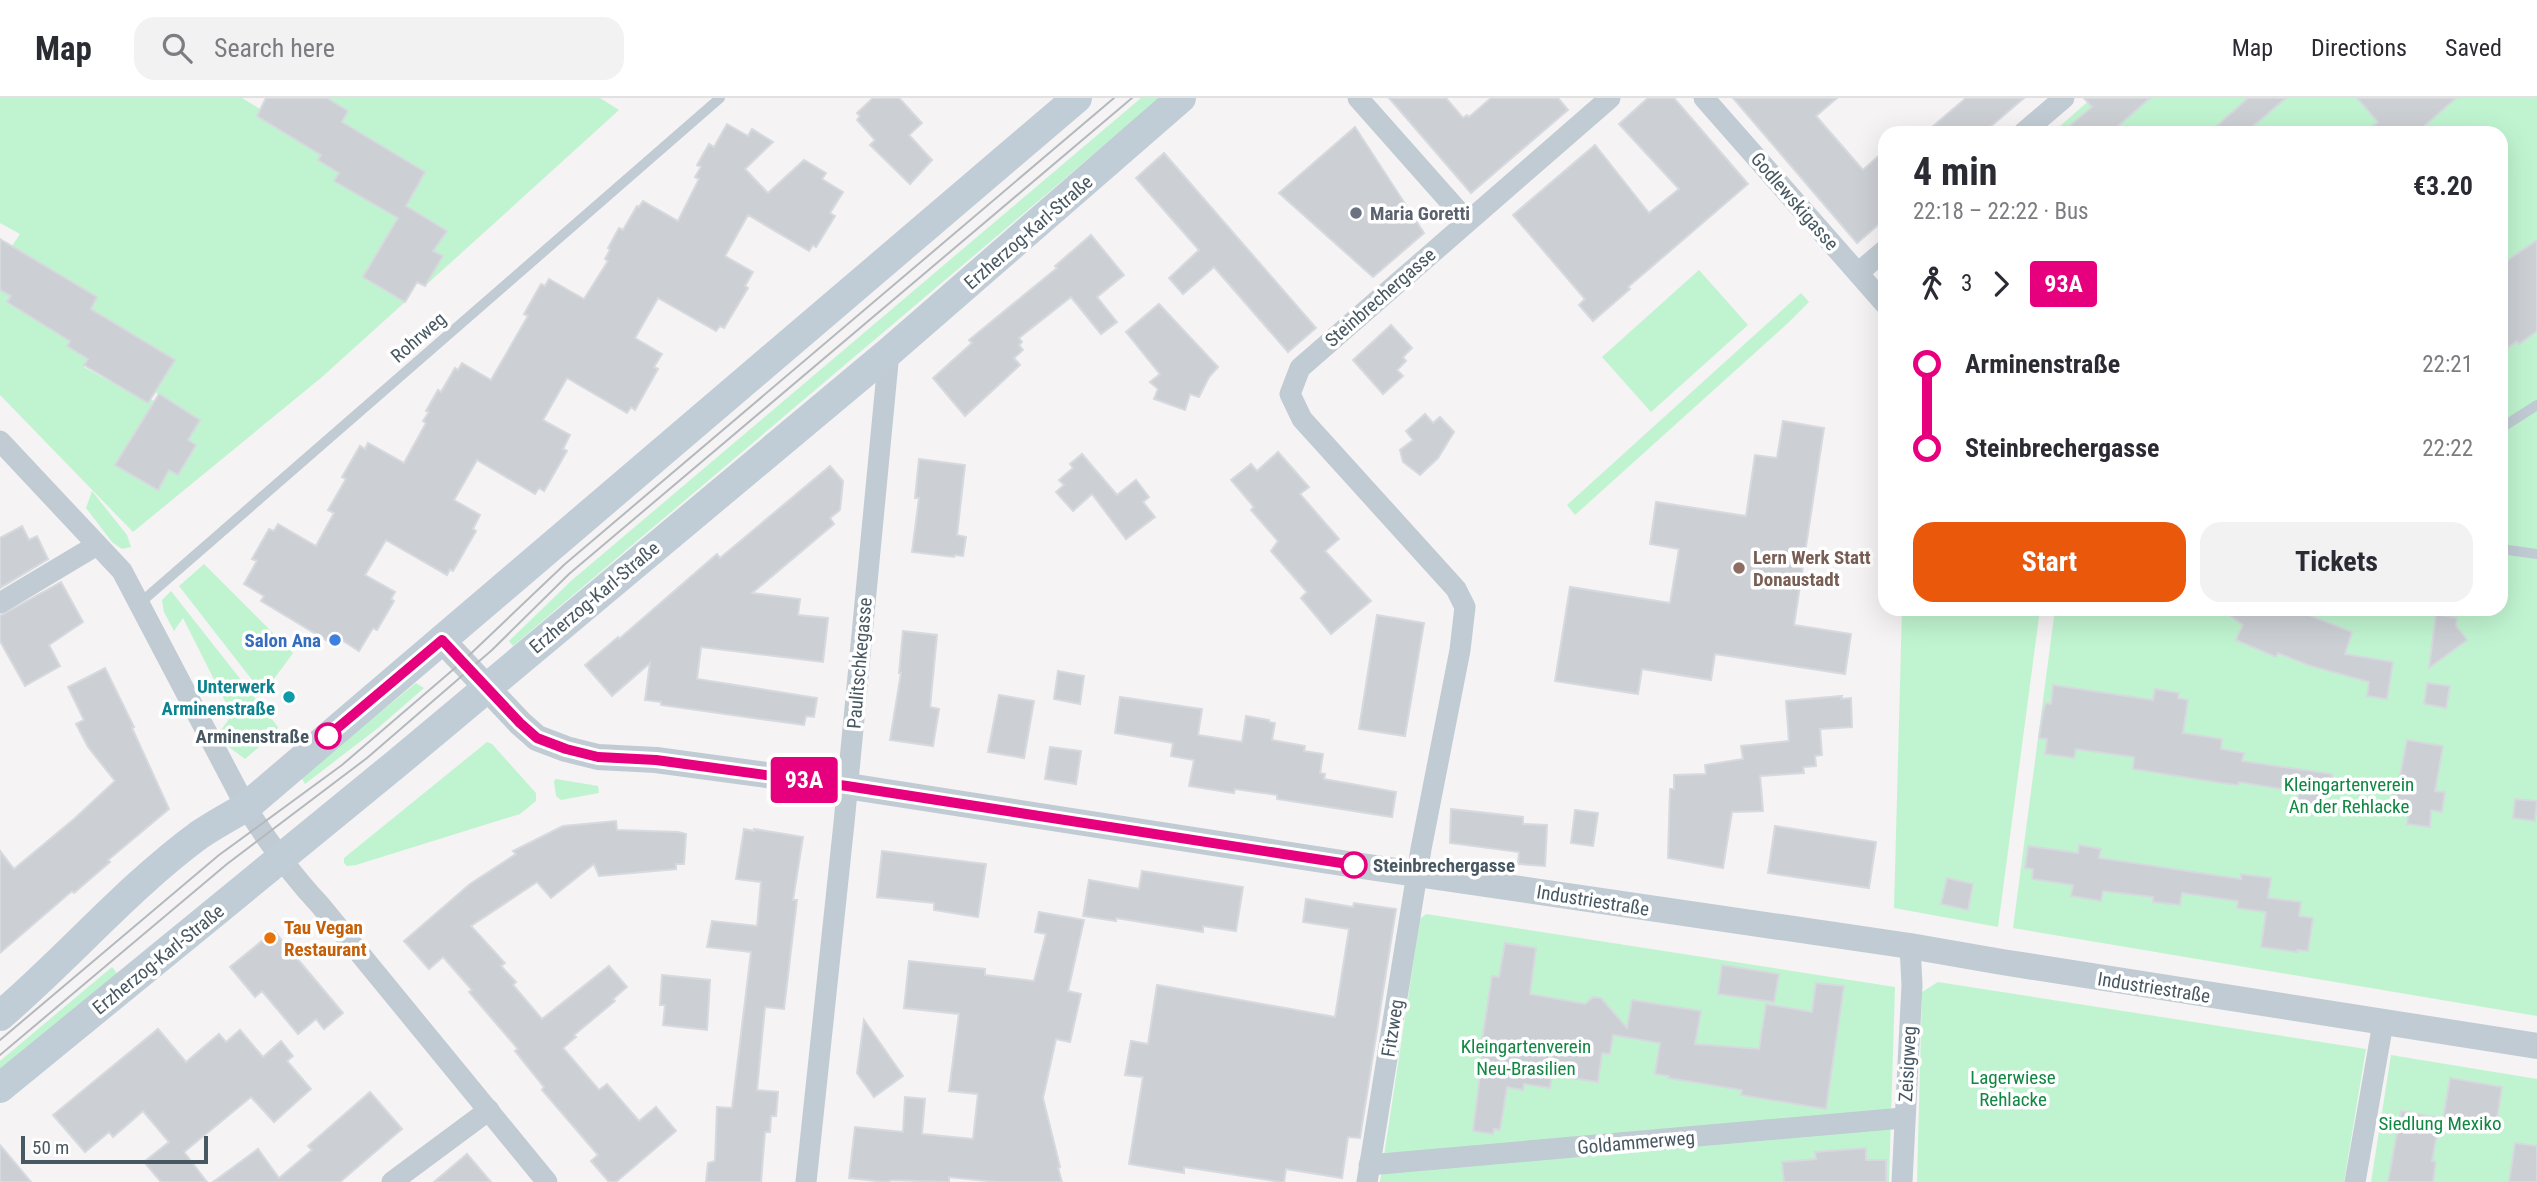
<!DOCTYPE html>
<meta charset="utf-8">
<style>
body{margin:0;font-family:"Roboto Condensed",sans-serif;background:#f2f2f3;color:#2b2b33;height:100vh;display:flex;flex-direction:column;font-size:26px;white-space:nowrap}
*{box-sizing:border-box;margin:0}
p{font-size:23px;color:#7c7c81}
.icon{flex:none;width:38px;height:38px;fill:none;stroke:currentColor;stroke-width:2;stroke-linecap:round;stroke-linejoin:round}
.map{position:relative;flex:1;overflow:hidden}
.details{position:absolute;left:1878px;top:28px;width:630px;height:490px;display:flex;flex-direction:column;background:#fff;border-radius:21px;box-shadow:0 7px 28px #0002}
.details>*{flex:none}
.badge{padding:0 14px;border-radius:5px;font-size:24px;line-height:46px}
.scale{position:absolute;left:21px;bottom:18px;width:187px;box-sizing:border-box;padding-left:7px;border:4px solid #485862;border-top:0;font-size:19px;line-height:24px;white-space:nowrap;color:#485862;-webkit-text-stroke:5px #fff;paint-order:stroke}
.map>.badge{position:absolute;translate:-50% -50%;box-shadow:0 0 0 4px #fff}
.legs{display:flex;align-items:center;gap:10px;height:77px;padding:0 35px;font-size:23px}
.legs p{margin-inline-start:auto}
.summary{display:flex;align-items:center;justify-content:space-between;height:119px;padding:0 35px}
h1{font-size:38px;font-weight:700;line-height:52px}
.cta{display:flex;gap:14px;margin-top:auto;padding:14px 35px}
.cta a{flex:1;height:80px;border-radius:21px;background:#ea580c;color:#fff;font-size:28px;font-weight:700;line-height:80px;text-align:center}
.cta a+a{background:#f2f2f3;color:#2b2b33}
ul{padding:0 35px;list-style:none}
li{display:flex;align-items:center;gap:24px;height:84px;font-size:26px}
li i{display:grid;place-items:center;width:10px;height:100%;margin:0 9px;background:currentColor}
li i::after{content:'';width:18px;height:18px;margin:-9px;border:5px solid;border-radius:50%;background:#fff}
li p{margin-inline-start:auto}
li:first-child i{background:linear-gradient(#0000 50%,currentColor 0)}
li:last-child i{background:linear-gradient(currentColor 50%,#0000 0)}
header{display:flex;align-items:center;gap:42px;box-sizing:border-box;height:98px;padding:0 35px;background:#fff;border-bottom:2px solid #e1e1e2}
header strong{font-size:33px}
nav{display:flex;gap:38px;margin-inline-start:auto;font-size:24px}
.search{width:490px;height:63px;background:#f2f2f3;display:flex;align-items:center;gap:18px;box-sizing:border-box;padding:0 24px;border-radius:21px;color:#7c7c81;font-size:26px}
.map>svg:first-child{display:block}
.green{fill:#c0f4d0}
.building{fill:#ccd0d5;stroke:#d6d9de;stroke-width:2}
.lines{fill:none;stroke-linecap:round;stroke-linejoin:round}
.service{stroke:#c0cbd3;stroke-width:10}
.minor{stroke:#c0cbd3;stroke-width:21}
.tertiary{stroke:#c0cbd3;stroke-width:26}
.secondary{stroke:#c0cdd7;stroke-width:30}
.tram{stroke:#b4b9bd;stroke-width:2}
.line-1-casing{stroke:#fff;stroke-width:16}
.line-1{stroke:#e6007e;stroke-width:10}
.worship-dot{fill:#6b7280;stroke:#fff;stroke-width:2.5}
.education-dot{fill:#8d6e63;stroke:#fff;stroke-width:2.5}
.shop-dot{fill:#3f7fe0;stroke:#fff;stroke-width:2.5}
.culture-dot{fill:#0f9aa8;stroke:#fff;stroke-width:2.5}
.stop-1-dot{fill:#fff;stroke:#e6007e;stroke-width:3.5}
.food-dot{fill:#e8710a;stroke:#fff;stroke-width:2.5}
.labels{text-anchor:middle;stroke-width:7;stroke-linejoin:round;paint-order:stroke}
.street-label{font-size:19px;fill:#485862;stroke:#fff}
.worship-label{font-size:19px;font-weight:bold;fill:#5b616d;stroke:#fff;text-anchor:start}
.education-label{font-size:19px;font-weight:bold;fill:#785e54;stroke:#fff;text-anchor:start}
.shop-label{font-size:19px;font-weight:bold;fill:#366cbe;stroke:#fff;text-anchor:end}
.culture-label{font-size:19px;font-weight:bold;fill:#0d838f;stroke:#fff;text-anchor:end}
.stop-label{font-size:19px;font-weight:bold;fill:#485862;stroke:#fff;text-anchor:end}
.park-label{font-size:19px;fill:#108742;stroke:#fff}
.food-label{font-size:19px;font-weight:bold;fill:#c56008;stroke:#fff;text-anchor:start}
</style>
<header>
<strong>Map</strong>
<div class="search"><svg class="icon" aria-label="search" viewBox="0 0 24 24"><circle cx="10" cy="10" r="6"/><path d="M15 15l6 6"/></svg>Search here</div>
<nav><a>Map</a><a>Directions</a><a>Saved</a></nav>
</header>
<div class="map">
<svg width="2537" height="1084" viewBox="0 0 2537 1084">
<rect width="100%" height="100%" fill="#f5f3f3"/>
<g class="green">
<polygon points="0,0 242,0 260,11 257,18 300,44 324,52 318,62 401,115 363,178 405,204 322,279 133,434 0,297 0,192 11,198 7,205 49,230 73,239 68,248 88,261 84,269 127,293 138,294 154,303 115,367 157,392 168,371 177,376 186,341 200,322 155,294 174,262 91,211 96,199 12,148 20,136 0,125"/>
<polygon points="327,0 600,0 619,12 425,188 442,158 433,153 447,133 406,108 342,24 348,13"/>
<polygon points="1141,0 1160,0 513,548 509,543 571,483"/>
<polygon points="2092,0 2537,0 2537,918 2013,830 2055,511 2501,511 2501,35 2052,35"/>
<polygon points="1699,172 1748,227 1651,314 1602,259"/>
<polygon points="1801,195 1809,204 1788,225 1575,417 1567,407"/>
<polygon points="92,393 127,437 131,449 122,451 112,444 86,410"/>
<polygon points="204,466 293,555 263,596 179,488"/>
<polygon points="171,493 278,629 277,633 245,661 226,647 221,632 232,617 183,520 174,533 164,514 162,502"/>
<polygon points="1902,511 2040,511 1998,829 1894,810"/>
<polygon points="416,585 424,590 378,630 305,686 301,679"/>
<polygon points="487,644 492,646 536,695 536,703 520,716 356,767 347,768 344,765 344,760"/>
<polygon points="556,681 598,688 599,695 561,702 556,698 554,683"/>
<polygon points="1426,816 1895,889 1889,1084 1380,1084 1420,821"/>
<polygon points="112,869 120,879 0,981 0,963"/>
<polygon points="1938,884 2366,951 2344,1084 1917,1084 1922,894"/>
<polygon points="2391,957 2537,981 2537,1084 2371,1084"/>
</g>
<g class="building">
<polygon points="266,0 327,0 348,13 342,24 425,74 406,108 447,133 433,153 443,158 425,188 417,184 405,204 363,179 398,120 334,83 339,75 318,62 321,57 257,18"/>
<polygon points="873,0 899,0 922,25 909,37 932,62 910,86 870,47 875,42 857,22 860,18 857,15"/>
<polygon points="1389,0 1446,0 1463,20 1467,17 1469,19 1491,0 1558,0 1568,12 1471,95"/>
<polygon points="1648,0 1674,0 1748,86 1628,189 1630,191 1593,223 1579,207 1585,201 1513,117 1595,47 1649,115 1679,91 1619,26"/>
<polygon points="1733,0 1837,0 1816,18 1863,72 1885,52 1885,121 1857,145"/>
<polygon points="1966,0 2024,0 1983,35 1925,35"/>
<polygon points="2084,0 2150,0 2110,35 2061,35 2092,9"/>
<polygon points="2248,0 2286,0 2245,35 2209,35"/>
<polygon points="2357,0 2456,0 2416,35 2364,35 2378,24"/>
<polygon points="727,26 748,38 752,31 773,44 745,71 768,95 804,62 826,75 822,81 843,94 830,115 835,118 816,149 813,147 809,153 748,117 725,158 753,174 745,188 748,190 724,230 720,228 716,233 658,200 635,240 662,256 654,269 658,271 635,312 631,309 627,315 567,280 543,322 570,337 563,351 567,353 544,393 539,390 535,396 477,362 454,402 480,417 473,431 476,433 453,473 450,471 447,477 386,442 365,477 395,494 391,501 394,503 377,532 373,530 359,553 340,541 336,548 261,503 264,498 244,486 257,463 252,461 269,431 274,433 278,426 316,448 334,415 328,412 346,381 342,379 360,348 365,351 368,345 404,365 426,325 423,323 429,314 426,313 438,292 441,294 455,270 458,272 462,265 491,282 528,218 524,216 541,186 545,188 549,181 584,201 608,163 605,161 610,152 608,150 619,130 623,132 637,108 639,109 643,103 678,123 699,81 695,79 701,69 697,67 709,46 714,49"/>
<polygon points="1355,29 1424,135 1373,179 1279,95"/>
<polygon points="1164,55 1316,230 1288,254 1214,169 1183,196 1169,180 1199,152 1136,80"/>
<polygon points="1091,137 1124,177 1097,199 1117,224 1101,236 1071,199 1019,240 1022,244 1019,247 1023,252 1014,260 1020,267 965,318 933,280 972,245 969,242 1057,170 1055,168"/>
<polygon points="0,141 97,199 91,211 175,262 148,305 84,267 88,261 67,248 70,243 7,204 11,198 0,192"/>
<polygon points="2537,142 2537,233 2519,246 2517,243 2501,255 2501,167"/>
<polygon points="1159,206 1218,269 1209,279 1199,299 1190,296 1185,312 1154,301 1158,291 1150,284 1160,276 1126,234"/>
<polygon points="1391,227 1412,250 1403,259 1406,263 1397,272 1403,278 1383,296 1353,262"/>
<polygon points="159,296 200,322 188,342 196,347 178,377 169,372 158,392 115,367"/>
<polygon points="1425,316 1433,325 1440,319 1454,334 1438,360 1420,377 1403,364 1400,352 1413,342 1406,333"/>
<polygon points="1783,323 1824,330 1794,527 1851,536 1845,576 1715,556 1711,582 1642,571 1638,596 1555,583 1570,489 1670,505 1679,451 1650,446 1656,404 1746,418 1755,357 1777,360"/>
<polygon points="1278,354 1309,389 1300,396 1339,441 1325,453 1371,503 1331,536 1301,500 1307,494 1271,453 1278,443 1251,412 1254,409 1231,382 1251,366 1257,373"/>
<polygon points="1082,356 1117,397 1136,382 1149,399 1143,404 1155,419 1126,441 1092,396 1073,413 1056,394 1064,387 1059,382 1073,370 1070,366"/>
<polygon points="919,361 965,367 957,437 966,439 963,458 955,457 954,459 912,454 919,400 915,400"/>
<polygon points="830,368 843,383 840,412 830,420 834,426 752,495 800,501 798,517 828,520 823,564 701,549 697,581 817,600 814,619 806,618 804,627 661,607 661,604 645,602 650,565 612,598 585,567 618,539 619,541 717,456 720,460"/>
<polygon points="22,428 29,442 37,438 48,461 0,490 0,440"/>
<polygon points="61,484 83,524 49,547 60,568 25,588 0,543 0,518"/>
<polygon points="2221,511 2245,511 2259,516 2260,511 2293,511 2352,534 2345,556 2393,564 2387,601 2367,598 2369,584 2308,567 2278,555 2276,559 2236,542 2243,527"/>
<polygon points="2436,516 2457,520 2456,528 2467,542 2429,570"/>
<polygon points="1377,517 1424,525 1405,638 1359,631"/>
<polygon points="903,533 937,537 930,609 939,611 933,648 890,642 901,575 899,575"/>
<polygon points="105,570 134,629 132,630 169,711 108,762 110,764 74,795 72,793 0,855 0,753 14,771 74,721 115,683 88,649 76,626 84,622 68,589"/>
<polygon points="1058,573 1084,578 1080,606 1054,601"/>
<polygon points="2427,585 2450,588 2446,610 2424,606"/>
<polygon points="2053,587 2153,602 2155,591 2179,595 2178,600 2188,602 2183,635 2222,641 2221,651 2244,655 2242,663 2332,676 2329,699 2321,697 2314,707 2297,704 2299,694 2294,693 2239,684 2238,687 2222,685 2133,671 2134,659 2076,651 2074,660 2045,656 2047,641 2039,640 2043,614 2046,605 2051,606"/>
<polygon points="999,597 1034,603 1024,660 988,654"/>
<polygon points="1842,598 1841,601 1851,600 1852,629 1820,631 1822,657 1815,658 1816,668 1803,669 1804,675 1760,678 1763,713 1732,714 1723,770 1668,760 1670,691 1674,691 1674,677 1706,676 1705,667 1743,661 1741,648 1789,643 1786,603"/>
<polygon points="1120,599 1202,611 1198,637 1242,644 1246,618 1269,622 1269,624 1275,625 1272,642 1305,648 1304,653 1323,656 1320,675 1325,676 1324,681 1396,694 1392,719 1277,701 1277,697 1235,691 1234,695 1189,688 1194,662 1171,658 1173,645 1115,635"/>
<polygon points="2407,642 2443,648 2435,693 2445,694 2442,714 2431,712 2430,729 2407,726 2410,707 2392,705 2395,682 2399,683"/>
<polygon points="1050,649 1081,653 1076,686 1045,681"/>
<polygon points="2515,701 2537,703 2535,723 2513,720"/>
<polygon points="1451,711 1523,719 1523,726 1547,727 1545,768 1518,766 1519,754 1450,745"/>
<polygon points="1575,712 1598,715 1593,748 1571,745"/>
<polygon points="616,723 617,732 678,734 686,736 684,766 676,766 676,771 599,778 594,766 551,800 537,784 471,828 505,865 501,868 516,884 513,887 542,921 609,868 627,889 613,901 615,903 574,937 576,939 563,950 599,992 607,986 639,1023 656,1009 676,1033 616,1084 609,1084 591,1063 598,1057 542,992 544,989 515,953 518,951 469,894 472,892 443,859 429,871 404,843 470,786 516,756 513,753 563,728"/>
<polygon points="1775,728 1876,744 1869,790 1768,775"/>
<polygon points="744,731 754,733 754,731 803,739 793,802 797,802 784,911 765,909 757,992 778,994 776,1018 771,1018 770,1034 765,1034 761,1084 706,1084 708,1065 715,1063 717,1009 732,1010 751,854 707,849 712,823 757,828 761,784 736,781"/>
<polygon points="2079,747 2101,751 2099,760 2241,781 2241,776 2271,780 2268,800 2301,804 2299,818 2313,820 2308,853 2297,852 2297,854 2261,849 2266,814 2237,810 2238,803 2182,795 2180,807 2153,804 2153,799 2103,793 2101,803 2071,798 2073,787 2032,781 2033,771 2025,770 2028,748 2078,755"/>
<polygon points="882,753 986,766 978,819 934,812 934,805 877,799"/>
<polygon points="1142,773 1243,789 1236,833 1203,828 1203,834 1116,820 1116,823 1083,818 1089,782 1139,791"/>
<polygon points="1947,780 1973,786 1968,812 1941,806"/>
<polygon points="1306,801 1353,809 1354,805 1396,811 1360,1040 1348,1039 1342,1080 1286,1071 1284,1084 1281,1084 1184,1069 1184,1075 1129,1066 1143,979 1125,977 1131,943 1148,946 1157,887 1335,919 1349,831 1303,824"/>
<polygon points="1039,814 1084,822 1068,893 1081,896 1070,944 1056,941 1043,1000 1060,1069 1058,1070 1062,1084 997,1084 949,1079 949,1084 892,1082 886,1084 849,1080 855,1029 903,1034 905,999 925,1001 922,1036 973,1041 978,996 949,993 959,916 904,910 909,863 985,871 985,877 1034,883 1046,836 1035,834"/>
<polygon points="274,833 343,915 324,931 316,921 298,936 262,893 255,899 230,869"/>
<polygon points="1505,845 1536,850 1530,896 1585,906 1593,899 1601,900 1627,930 1632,902 1701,913 1695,946 1759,951 1766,906 1812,914 1816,885 1844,888 1826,1011 1741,997 1742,992 1668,980 1669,978 1655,976 1660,945 1613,937 1610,956 1602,955 1598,984 1552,977 1550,990 1524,986 1523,992 1507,989 1500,1032 1494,1031 1493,1036 1473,1033 1483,954 1481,949 1492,878 1499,879"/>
<polygon points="1722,867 1779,876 1774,904 1718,896"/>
<polygon points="662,877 710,882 707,932 663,927 665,907 660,907"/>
<polygon points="864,922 903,978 874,999 857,975"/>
<polygon points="158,931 186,964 219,936 226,944 240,932 263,959 281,943 293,958 287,963 311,991 274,1024 251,999 184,1054 207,1084 161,1084 144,1064 169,1044 143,1013 113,1039 109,1034 85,1054 53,1017"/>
<polygon points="2450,980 2502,989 2497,1021 2481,1027 2443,1021"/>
<polygon points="370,994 402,1031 340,1084 213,1084 258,1051 279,1080 312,1052 308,1048"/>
<polygon points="2401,1013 2440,1020 2432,1063 2436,1064 2433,1084 2388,1084"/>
<polygon points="2515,1045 2537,1048 2537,1084 2509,1084"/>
<polygon points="0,1047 31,1084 0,1084"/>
<polygon points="1866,1050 1866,1062 1886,1062 1886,1084 1784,1084 1782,1064 1816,1061 1815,1054"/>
<polygon points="467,1056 491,1084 434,1084"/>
</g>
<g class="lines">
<g class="service">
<polyline points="2501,330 2537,307"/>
<polyline points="2501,451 2537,456"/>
<polyline points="140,505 720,0"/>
</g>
<g class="minor">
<polyline points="1358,0 1467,123"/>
<polyline points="1704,0 1885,206"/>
<polyline points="2023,35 2064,0"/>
<polyline points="1858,175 1885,152"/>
<path d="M0 343 122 473 246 709C268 744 292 777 320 807L547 1084"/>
<polyline points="0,505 97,447"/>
<polyline points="1369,1067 1903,1020"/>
<polyline points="392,1084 489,1012"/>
<polyline points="806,1084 844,725 889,254"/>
<polyline points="1367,1084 1421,751 1460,552 1465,509 1456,491 1302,321 1290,296 1300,270 1610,0"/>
<polyline points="1902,1084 1912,887 1910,848"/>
<polyline points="2355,1084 2383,925"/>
</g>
<polyline class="tertiary" points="442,542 520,625 537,640 566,651 598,659 656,662 847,688 1355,767 1910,848 2002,864 2537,948"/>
<g class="secondary">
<path d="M0 918C68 860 127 790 199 737 214 727 230 718 246 709L1077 0"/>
<polyline points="0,990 396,666 889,254 1181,0"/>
</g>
<g class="tram">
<polyline points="0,942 219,757 342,667 462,564 565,466 1114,0"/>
<polyline points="0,957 227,766 367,660 492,552 569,476 1132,0"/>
</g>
</g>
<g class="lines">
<g class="line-1-casing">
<polyline id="line-1" points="328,638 442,542 520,625 537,640 566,651 598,659 656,662 847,688 1354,767"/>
</g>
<use href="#line-1" class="line-1"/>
</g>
<circle class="worship-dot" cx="1356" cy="115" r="7"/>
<circle class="education-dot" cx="1739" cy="470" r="7"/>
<circle class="shop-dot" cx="335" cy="542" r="7"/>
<circle class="culture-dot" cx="289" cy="599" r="7"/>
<g class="stop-1-dot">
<circle cx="328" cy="638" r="12"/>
<circle cx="1354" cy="767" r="12"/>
</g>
<circle class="food-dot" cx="270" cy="840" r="7"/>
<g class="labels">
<g class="street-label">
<text transform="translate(1795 103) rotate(49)" y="7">Godlewskigasse</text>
<text transform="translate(1028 134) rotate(-41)" y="7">Erzherzog-Karl-Straße</text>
<text transform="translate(1380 199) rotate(-41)" y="7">Steinbrechergasse</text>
<text transform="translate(418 239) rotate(-41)" y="7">Rohrweg</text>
<text transform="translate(594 499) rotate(-40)" y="7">Erzherzog-Karl-Straße</text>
<text transform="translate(859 565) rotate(-85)" y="7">Paulitschkegasse</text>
<text transform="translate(1593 802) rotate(9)" y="7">Industriestraße</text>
<text transform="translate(158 861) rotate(-39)" y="7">Erzherzog-Karl-Straße</text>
<text transform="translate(2154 889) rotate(9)" y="7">Industriestraße</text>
<text transform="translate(1392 930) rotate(-81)" y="7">Fitzweg</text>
<text transform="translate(1907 966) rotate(-87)" y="7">Zeisigweg</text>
<text transform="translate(1636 1044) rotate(-5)" y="7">Goldammerweg</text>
</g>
<g class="worship-label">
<text x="1370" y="122">Maria Goretti</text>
</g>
<g class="education-label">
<text x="1753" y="466">Lern Werk Statt<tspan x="1753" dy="22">Donaustadt</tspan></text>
</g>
<g class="shop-label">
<text x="321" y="549">Salon Ana</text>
</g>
<g class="culture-label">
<text x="275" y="595">Unterwerk<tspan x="275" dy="22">Arminenstraße</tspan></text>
</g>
<g class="stop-label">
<text x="309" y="645">Arminenstraße</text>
<text x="1373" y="774" text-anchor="start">Steinbrechergasse</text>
</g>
<g class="park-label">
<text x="2349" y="693">Kleingartenverein<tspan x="2349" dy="22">An der Rehlacke</tspan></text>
<text x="1526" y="955">Kleingartenverein<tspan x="1526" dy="22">Neu-Brasilien</tspan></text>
<text x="2013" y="986">Lagerwiese<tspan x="2013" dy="22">Rehlacke</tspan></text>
<text x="2440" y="1032">Siedlung Mexiko</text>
</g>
<g class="food-label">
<text x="284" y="836">Tau Vegan<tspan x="284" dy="22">Restaurant</tspan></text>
</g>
</g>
</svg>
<div class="scale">50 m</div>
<b class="badge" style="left:804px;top:682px;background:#e6007e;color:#fff">93A</b>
<section class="details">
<div class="summary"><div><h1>4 min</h1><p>22:18 – 22:22 · Bus</p></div><b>€3.20</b></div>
<div class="legs"><svg class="icon" aria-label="walk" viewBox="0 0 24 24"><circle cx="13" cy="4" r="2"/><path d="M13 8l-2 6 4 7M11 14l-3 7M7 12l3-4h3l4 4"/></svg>3<svg class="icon" aria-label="forward" viewBox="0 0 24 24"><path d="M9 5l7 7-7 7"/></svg><b class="badge" style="background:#e6007e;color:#fff">93A</b></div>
<ul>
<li><i style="color:#e6007e"></i><b>Arminenstraße</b><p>22:21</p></li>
<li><i style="color:#e6007e"></i><b>Steinbrechergasse</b><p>22:22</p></li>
</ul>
<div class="cta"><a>Start</a><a>Tickets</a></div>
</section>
</div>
